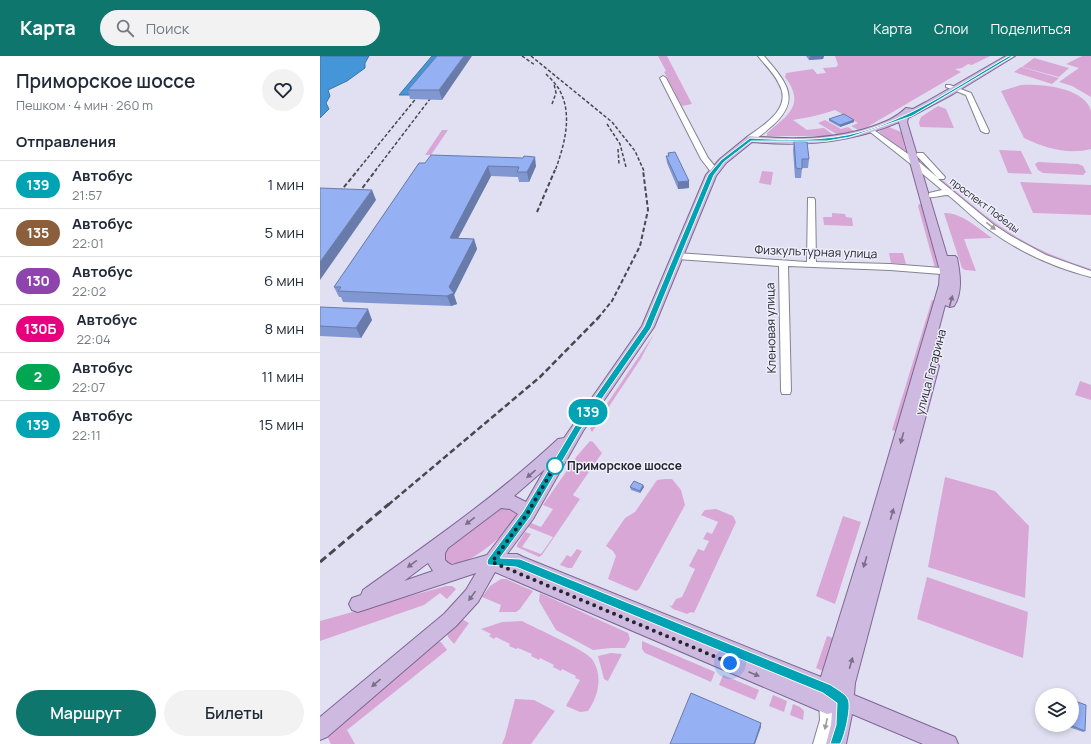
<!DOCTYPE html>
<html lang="ru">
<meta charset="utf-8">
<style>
body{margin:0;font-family:Manrope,sans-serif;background:#f2f2f3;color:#1f2937;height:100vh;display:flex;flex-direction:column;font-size:15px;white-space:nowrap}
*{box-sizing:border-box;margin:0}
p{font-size:13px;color:#747a83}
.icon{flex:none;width:22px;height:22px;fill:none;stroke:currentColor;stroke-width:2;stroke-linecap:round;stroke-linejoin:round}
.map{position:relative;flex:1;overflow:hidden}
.sheet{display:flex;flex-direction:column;background:#fff;width:320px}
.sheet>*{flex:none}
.badge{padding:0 8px;border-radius:13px;font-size:14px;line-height:26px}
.controls{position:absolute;left:715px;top:632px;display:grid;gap:8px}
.controls a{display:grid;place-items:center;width:44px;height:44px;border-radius:50%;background:#fff;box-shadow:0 2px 6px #0003;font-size:20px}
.you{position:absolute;width:20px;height:20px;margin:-10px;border:3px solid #fff;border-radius:50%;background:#1a73e8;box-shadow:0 0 0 6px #1a73e833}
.map>.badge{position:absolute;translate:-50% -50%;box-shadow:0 0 0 2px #fff}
h2{padding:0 16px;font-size:15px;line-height:36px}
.round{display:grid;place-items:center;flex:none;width:42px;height:42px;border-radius:21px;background:#f2f2f3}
.overview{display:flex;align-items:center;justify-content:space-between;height:68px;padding:0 16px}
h1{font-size:19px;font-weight:600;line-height:30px}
.button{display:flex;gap:8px;margin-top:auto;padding:8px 16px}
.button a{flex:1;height:46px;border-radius:24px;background:#0f766e;color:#fff;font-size:16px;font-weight:600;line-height:46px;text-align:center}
.button a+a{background:#f2f2f3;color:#1f2937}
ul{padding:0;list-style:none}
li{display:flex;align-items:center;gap:12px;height:48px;padding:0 16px;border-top:1px solid #e0e1e3}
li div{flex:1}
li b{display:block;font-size:15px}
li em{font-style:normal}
li .badge{min-width:44px;font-weight:700;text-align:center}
header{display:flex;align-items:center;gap:24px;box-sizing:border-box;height:56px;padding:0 20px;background:#0f766e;color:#fff}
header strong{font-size:19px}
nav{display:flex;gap:22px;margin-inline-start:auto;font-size:14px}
.search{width:280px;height:36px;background:#f2f2f3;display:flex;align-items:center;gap:10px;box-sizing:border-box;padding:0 14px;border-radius:22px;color:#747a83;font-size:15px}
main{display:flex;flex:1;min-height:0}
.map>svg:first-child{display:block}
.green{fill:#d8a7d5}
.water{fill:#4496d8;stroke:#3b74a4}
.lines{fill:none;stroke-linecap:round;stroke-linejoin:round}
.minor-casing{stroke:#838393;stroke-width:2}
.major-casing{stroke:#7d6793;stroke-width:2}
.minor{fill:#fff;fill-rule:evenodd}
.major{fill:#ceb9e0;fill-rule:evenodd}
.rail-far3{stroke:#484851;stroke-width:1.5;stroke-dasharray:3.5 2;stroke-linecap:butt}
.rail-far2{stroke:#484851;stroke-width:2;stroke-dasharray:4.5 2.5;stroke-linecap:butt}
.rail-far1{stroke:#484851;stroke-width:2.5;stroke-dasharray:6 3;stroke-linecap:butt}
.rail{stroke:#484851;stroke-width:3;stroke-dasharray:8 4;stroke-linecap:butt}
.wall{fill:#8097d1}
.shaded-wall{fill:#687baa}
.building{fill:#95b0f3;stroke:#687baa}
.oneway{fill:#9d9da0}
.oneway2{fill:#7a6f86}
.line{fill:#00a3b4;stroke:#fff}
.walk{stroke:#25252b;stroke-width:4;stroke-dasharray:0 7.2}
.stop-dot{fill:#fff;stroke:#00a3b4;stroke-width:2}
.labels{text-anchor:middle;stroke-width:3;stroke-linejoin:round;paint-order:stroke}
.far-street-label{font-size:10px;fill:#25252b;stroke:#eeeefc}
.street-label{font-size:12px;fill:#25252b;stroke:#eeeefc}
.stop-label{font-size:12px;font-weight:bold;fill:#25252b;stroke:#eeeefc;text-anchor:start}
</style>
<header>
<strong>Карта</strong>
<div class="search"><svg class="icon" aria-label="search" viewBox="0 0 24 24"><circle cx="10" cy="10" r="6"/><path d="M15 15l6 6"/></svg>Поиск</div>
<nav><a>Карта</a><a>Слои</a><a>Поделиться</a></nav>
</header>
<main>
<section class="sheet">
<div class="overview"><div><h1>Приморское шоссе</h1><p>Пешком · 4 мин · 260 m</p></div><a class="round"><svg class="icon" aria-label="heart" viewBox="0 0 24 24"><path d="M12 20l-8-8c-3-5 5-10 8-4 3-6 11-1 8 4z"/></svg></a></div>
<h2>Отправления</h2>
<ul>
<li><span class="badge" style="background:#00a3b4;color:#fff">139</span><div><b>Автобус</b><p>21:57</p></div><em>1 мин</em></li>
<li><span class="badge" style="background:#8b5e3c;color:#fff">135</span><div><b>Автобус</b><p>22:01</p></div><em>5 мин</em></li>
<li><span class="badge" style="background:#8e44ad;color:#fff">130</span><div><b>Автобус</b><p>22:02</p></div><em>6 мин</em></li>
<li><span class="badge" style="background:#e6007e;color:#fff">130Б</span><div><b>Автобус</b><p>22:04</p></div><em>8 мин</em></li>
<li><span class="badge" style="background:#00a651;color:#fff">2</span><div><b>Автобус</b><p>22:07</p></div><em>11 мин</em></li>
<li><span class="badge" style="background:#00a3b4;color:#fff">139</span><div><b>Автобус</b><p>22:11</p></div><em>15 мин</em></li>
</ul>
<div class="button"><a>Маршрут</a><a>Билеты</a></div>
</section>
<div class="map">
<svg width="771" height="688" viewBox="0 0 771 688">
<rect width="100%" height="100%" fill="#e1e0f2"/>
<g class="green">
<polygon points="338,0 347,0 372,48 362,50 344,16 346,15"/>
<path d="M515 0H670L652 9 648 8 642 12 635 13 641 16 547 71 538 74 531 70 538 67 515 54C500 59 486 62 473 64L487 74 504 72 515 80H447V77C468 59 486 49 465 21L466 17 493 13 497 18 506 17 503 12 516 11 518 9Z"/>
<polygon points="762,0 771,0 771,41 752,30 739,26 759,12 746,8"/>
<polygon points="714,2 749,12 739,21 702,11"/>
<polygon points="701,11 739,22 732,28 694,16"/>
<path d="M701 29C721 28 764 31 771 55 771 62 771 84 771 93 748 99 725 92 704 82L681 35Z"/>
<polygon points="618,50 626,53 634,72 600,71 599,66 601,61"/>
<polygon points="505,64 521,73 528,71 534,75 518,79 498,67"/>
<polygon points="569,71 581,76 586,97 559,76 561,74"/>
<polygon points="122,74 128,74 111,99 105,99"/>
<polygon points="679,94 701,95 712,118 688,117"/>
<polygon points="718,106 758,108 763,110 766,116 763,119 723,117 718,114 715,108"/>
<polygon points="442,115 453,116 451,129 439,127"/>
<path d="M610 117H614C642 140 669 165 700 183 722 196 746 205 771 213V215C746 207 721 198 697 185 665 167 638 140 610 117Z"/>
<polygon points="700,126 771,129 771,159 713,157"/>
<polygon points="599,148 603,148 619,210 617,212 615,212 598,150"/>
<polygon points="512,157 525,158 526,161 532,162 533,170 504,169 503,161 512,161"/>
<path d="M624 157C641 156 659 173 672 182L644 183 656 215 645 214 642 212Z"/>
<polygon points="569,197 583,197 586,208 571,207"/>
<polygon points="612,244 616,245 578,376 572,374"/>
<polygon points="334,278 320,304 272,376 270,373"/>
<polygon points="760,325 771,329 771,344 755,339"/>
<polygon points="270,385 273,386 282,397 253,439 260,443 222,499 219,501 197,491 197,489 205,476 211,478 202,491 221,498 233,481 208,471 211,467 221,471 233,453 223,449 257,400"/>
<polygon points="625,421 675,435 709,470 705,542 608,511"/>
<polygon points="345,423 352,423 361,434 365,449 319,533 316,535 288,523 296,500 293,495 286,490 305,462 315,456 337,424"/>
<path d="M186 449 199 456C192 474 144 518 125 505L122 499 128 490 177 453Z"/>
<polygon points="396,453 413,460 416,466 374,557 371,556 367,558 353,553 349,549 352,550 356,543 362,541 375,513 369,510 378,493 384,495 389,485 383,483 387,476 392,478 398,466 381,459 385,454"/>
<polygon points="523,460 541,466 515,548 496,540"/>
<polygon points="257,493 262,495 252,512 248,512 240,509 247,499 251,501"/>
<polygon points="607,521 708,556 703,602 597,563"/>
<polygon points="181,523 186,523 213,535 200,553 196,556 179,556 181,549 162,541 170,530"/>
<polygon points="126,530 132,530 136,533 127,543 120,537 104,549 0,585 0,565"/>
<polygon points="220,537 308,577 310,583 305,592 291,592 273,594 236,574 219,545"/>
<polygon points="142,563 149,567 134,588 128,581 127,577"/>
<path d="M202 565C215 572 265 594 272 603 283 619 279 639 268 655L260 656 246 650 260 624 255 622 256 620 242 613 241 615 233 611 234 609 220 602 219 604 211 600 212 598 198 592 196 593 189 590 190 588 176 581 174 583 169 580 171 578 161 573 182 566Z"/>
<polygon points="507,580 513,582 503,615 496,612"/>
<polygon points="116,585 121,586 127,594 27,674 35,688 11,688 6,678"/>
<polygon points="322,585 395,616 391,626 325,597 322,593"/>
<polygon points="291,597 302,598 288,625 284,623 278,600"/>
<polygon points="403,619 439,634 435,644 399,629"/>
<polygon points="453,639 467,645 464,656 449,650"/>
<polygon points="195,643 214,644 235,655 211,688 182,688 185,681"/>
<polygon points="473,648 480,651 484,655 483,664 470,659"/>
</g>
<g class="water">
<polygon points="0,0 49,0 45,7 45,12 27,25 8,34 10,40 6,47 9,53 0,62"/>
<polygon points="112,0 125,0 93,39 79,39"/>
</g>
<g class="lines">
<g class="minor-casing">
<g id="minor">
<path d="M438 0H444C464 24 483 42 453 69 447 74 438 83 430 85H427V81C444 69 473 52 459 28 454 17 445 9 438 0Z"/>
<polygon points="343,20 346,22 388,102 398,114 397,116 391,116 381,103 340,22"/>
<polygon points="626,29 630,29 651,37 669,75 668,77 665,77 661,75 646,39 626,31"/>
<path d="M551 72 598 105 618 122 596 99 597 97H603L625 121 624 123H618L674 169 691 180 726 199 771 215V221C735 212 698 195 668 173 654 163 642 150 628 139 622 139 615 142 609 141V137L622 134 592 109 549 75V73Z"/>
<polygon points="488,142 494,142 495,144 496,206 570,208 634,213 639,216 634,219 570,214 468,210 471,335 470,338 462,338 461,335 459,210 357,203 353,200 357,197 487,206"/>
<path d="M507 635 512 638C519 654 514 671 509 688H493L500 664 499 643 502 638Z"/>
</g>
</g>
<g class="major-casing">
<path id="major" d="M686 0H695L633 38 588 62 587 66 627 200H635L637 202C640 217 643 236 634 250L630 251 625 249 610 306 617 307 619 310 535 627 534 639 635 681 638 688H603L532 658 526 688H506L511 669 512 657 507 658 500 655 175 516 158 546 136 570 7 681 0 684V661L124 558 146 534 156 517 38 556 32 554 29 548 32 542 41 539 43 534C110 486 177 440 238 383L244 382 322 270 386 119 400 103 427 81 430 80C471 84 512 84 551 71 565 66 576 62 586 52L593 53 606 46ZM579 66 620 215 619 229 549 467 501 621 203 501 197 498H187L213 463 263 375 334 271 396 120 406 107 432 86C483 91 531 87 579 66ZM225 413 206 446 194 440ZM181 452 190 453 198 458 167 499 132 509 128 507 125 504V497L128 492ZM108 507 113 515 84 525 105 509Z"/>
</g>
<use href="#minor" class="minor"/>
<use href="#major" class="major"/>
<g class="rail-far3">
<polyline points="202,0 215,9"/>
<polyline points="211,0 292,66 315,95 324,115"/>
<path d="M226 18C231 23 237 29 240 35 253 60 244 90 235 115"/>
<polyline points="232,48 236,37 234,28"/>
<polyline points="287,68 300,88 306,111"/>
<polyline points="298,93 299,108"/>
<polyline points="37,115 102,35"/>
<polyline points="55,115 116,35"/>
</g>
<g class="rail-far2">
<polyline points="15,142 38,114"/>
<polyline points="34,143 56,114"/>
<polyline points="217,156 235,114"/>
<polyline points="278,262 292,245 320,190 328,154 323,114"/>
</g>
<polyline class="rail-far1" points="68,449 220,321 279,261"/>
<polyline class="rail" points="0,506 69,448"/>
</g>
<g class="wall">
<polygon points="117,0 122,44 90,43 88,34"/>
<polygon points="486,0 504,0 503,3 489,4"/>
<polygon points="509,63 534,64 534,66 520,71 509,65"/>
<polygon points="474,85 489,103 488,112 482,112 481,122 475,122 473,94"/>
<polygon points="348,97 369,132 358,133 347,107 346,100 348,100"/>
<polygon points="99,107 216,110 209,126 199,126 198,121 171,120 138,182 154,183 157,193 134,239 137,248 131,250 23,246 21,241 19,241 14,231"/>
<polygon points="0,251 52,264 41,282 0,280"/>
<polygon points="323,429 324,431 320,437 311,434 310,431"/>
<polygon points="743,669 752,669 765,675 763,676"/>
</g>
<g class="shaded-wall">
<polygon points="144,0 152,0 122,44 119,34"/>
<polygon points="490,0 504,0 503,3 489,4"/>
<polygon points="534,64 534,66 520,71 520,69"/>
<polygon points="215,101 216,110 209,126 207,116"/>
<polygon points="168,110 171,120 133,192 130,182"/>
<polygon points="369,125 369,132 358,133 358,126"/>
<polygon points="52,134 56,144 0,224 0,206"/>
<polygon points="154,183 157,193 134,239 137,248 131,250 127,240 129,231"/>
<polygon points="48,253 52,264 41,282 36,272"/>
<polygon points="323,429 324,431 320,437 320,435"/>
<polygon points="441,667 441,671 435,688 434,688"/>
</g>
<g class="building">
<polygon points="117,0 144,0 119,34 88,34"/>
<polygon points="524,58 534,64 520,69 509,63"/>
<polygon points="474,85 487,86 489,103 482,103 482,113 476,112"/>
<polygon points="355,96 369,125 358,126 346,100 349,100 348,97"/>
<polygon points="111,99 203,102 204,100 215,101 207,116 197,116 199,111 168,110 130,182 154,183 129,231 134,237 127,240 18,235 21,231 14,231 99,107 105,107"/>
<polygon points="0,132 52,134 0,206"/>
<polygon points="0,251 48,253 36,272 0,270"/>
<polygon points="314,425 323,429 320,435 310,431"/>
<polygon points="371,637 441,667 434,688 350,688"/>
<polygon points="752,644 766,649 765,675 750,669 752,669"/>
</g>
<defs><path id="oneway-solid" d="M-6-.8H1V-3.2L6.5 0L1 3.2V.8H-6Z"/></defs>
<g class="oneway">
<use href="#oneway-solid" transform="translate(671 170) rotate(38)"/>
<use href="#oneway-solid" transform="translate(506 668) rotate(102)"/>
</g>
<g class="oneway2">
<use href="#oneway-solid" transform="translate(631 245) rotate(-75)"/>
<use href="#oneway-solid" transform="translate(582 382) rotate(106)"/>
<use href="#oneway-solid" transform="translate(211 418) rotate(140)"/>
<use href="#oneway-solid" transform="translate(572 458) rotate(-74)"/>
<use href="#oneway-solid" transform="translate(150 465) rotate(143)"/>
<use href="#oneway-solid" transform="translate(545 506) rotate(107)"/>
<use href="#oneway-solid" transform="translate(92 508) rotate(144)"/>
<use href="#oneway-solid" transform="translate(152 540) rotate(126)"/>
<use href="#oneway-solid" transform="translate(531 607) rotate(-74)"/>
<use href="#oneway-solid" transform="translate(434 618) rotate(23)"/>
<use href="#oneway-solid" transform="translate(56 627) rotate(140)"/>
</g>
<path class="line" d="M689 0H693L592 60 530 81 507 85H431L404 106 394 119 331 272 261 373 210 461 180 502 200 503 511 629C516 633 525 637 528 643 532 651 524 683 520 688H510L516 669 517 647 503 637 196 511 168 509 167 506 168 503 203 456 256 368 324 271 388 119 401 104 430 82C462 84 496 85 527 79 586 67 638 29 689 0Z"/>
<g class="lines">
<polyline class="walk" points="235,410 236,408 207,458 172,506 410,607"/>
</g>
<circle class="stop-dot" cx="235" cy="410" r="8"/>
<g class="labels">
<g class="far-street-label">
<text transform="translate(665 149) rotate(37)" y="4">проспект Победы</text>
</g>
<g class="street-label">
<text transform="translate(496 196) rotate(2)" y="4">Физкультурная улица</text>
<text transform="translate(451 272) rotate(-91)" y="4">Кленовая улица</text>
<text transform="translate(611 316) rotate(-75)" y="4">улица Гагарина</text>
</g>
<g class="stop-label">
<text x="247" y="414">Приморское шоссе</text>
</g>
</g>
</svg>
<div class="controls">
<a><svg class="icon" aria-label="layers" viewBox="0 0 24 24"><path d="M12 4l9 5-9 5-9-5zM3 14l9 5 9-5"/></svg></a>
</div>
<div class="you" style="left:410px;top:607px"></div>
<b class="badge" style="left:268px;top:356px;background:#00a3b4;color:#fff">139</b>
</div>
</main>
